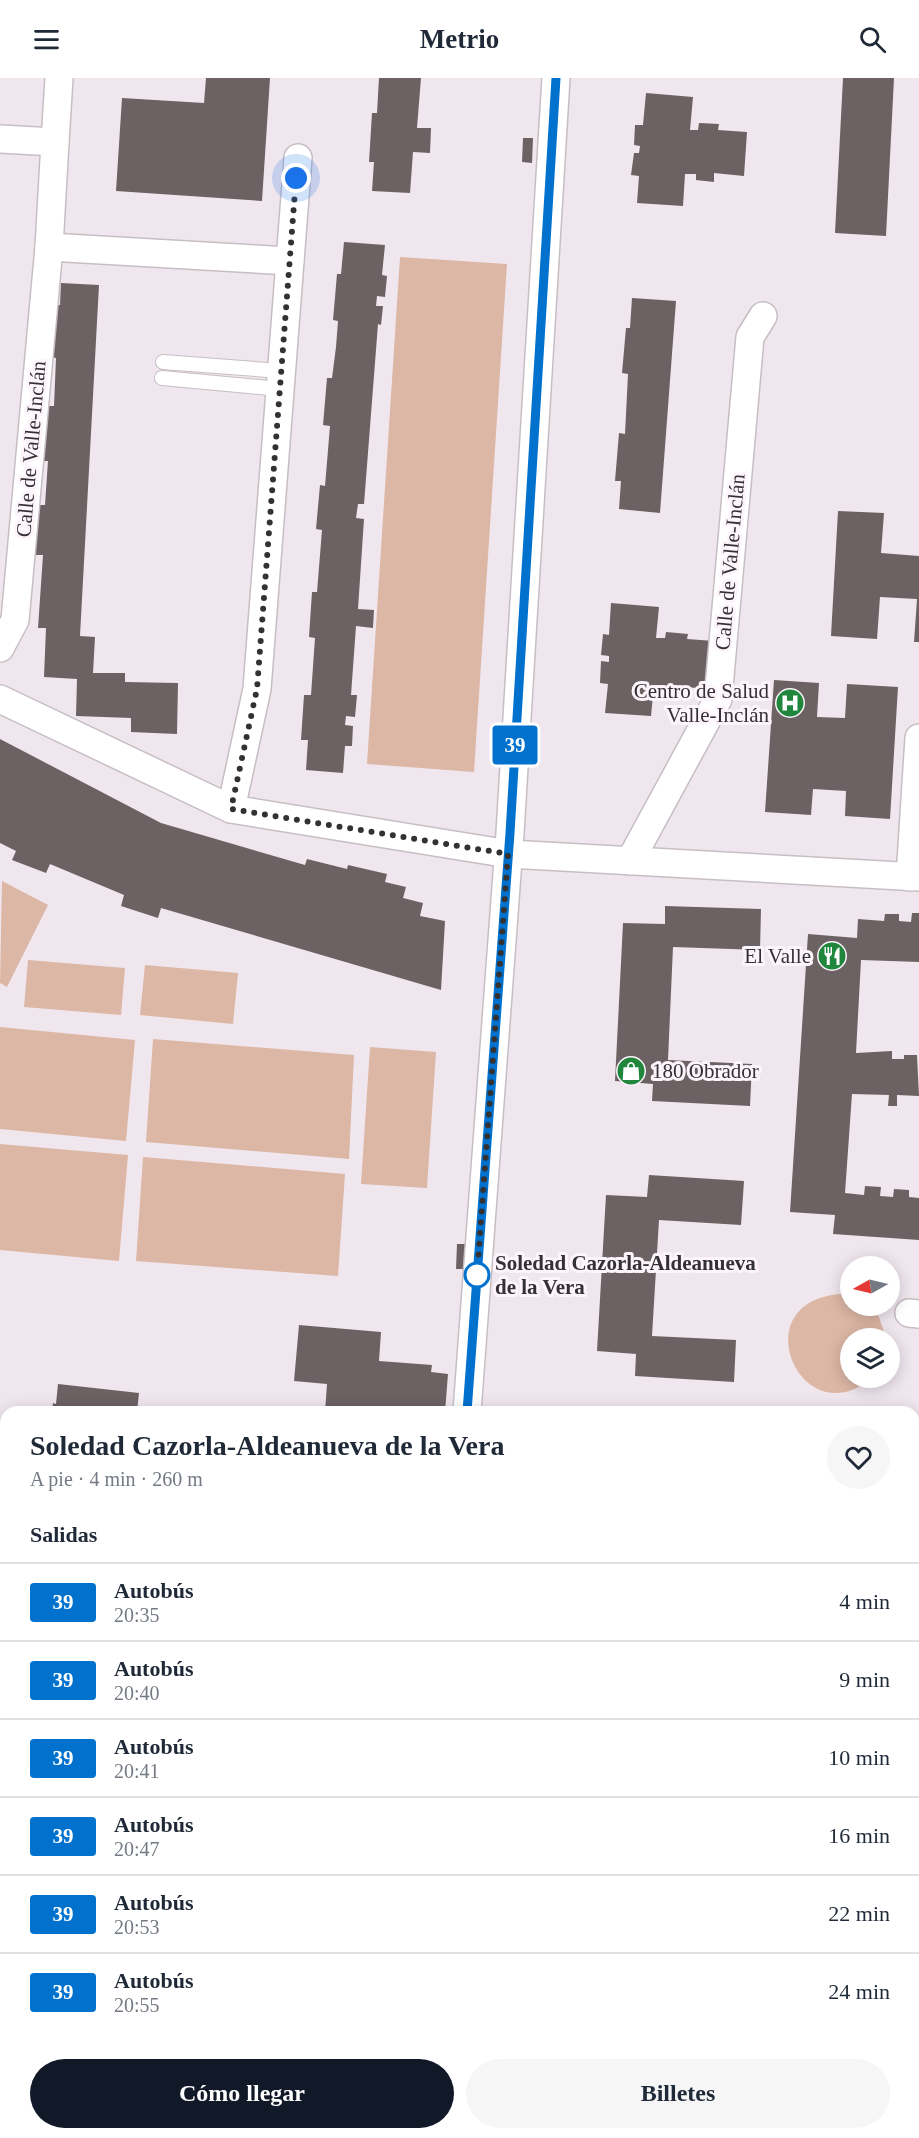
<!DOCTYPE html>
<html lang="es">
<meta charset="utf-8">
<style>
body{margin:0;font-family:"Times New Roman",serif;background:#f6f6f7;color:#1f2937;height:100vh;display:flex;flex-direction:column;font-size:22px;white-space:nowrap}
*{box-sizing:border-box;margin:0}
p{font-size:20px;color:#747a83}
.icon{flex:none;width:33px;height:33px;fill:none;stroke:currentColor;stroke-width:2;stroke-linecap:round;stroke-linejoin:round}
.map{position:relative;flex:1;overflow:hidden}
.details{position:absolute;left:0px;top:1328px;width:920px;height:734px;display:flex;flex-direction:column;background:#fff;border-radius:18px 18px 0 0;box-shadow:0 3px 15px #0003}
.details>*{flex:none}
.badge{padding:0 12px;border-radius:4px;font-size:21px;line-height:39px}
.needle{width:39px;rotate:262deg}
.buttons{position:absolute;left:840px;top:1178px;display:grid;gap:12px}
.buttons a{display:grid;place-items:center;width:60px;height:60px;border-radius:50%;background:#fff;box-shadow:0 3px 15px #0003;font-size:30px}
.you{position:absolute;width:30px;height:30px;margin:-15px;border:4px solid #fff;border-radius:50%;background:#1a73e8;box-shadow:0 0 0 9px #1a73e833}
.map>.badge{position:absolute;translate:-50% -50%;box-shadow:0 0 0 3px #fff}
h2{padding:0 30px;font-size:22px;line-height:54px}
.round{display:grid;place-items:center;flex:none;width:63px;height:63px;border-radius:32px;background:#f6f6f7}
.summary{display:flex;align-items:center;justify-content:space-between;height:102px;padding:0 30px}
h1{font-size:28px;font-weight:700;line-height:45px}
.action{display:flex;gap:12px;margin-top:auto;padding:12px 30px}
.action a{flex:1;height:69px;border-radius:36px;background:#111827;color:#fff;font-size:24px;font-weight:700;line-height:69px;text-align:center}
.action a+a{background:#f6f6f7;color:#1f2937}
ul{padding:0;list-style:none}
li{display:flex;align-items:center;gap:18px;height:78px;padding:0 30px;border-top:2px solid #e0e1e3}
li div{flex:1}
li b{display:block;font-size:22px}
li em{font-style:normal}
li .badge{min-width:66px;font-weight:700;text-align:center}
header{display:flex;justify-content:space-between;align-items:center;height:78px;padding:0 30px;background:#fff;font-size:27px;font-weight:700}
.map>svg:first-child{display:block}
.green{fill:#ddb7a6}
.building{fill:#6c6263}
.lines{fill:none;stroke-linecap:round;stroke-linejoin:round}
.lane-casing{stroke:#c7bec4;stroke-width:16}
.street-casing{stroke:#c7bec4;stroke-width:30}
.path{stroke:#a19ba0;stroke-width:4;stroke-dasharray:6 3;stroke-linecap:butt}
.lane{stroke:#fff;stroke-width:14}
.street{stroke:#fff;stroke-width:27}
.line-casing{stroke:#fff;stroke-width:14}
.line{stroke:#0072ce;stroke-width:9}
.walk{stroke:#343133;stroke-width:6;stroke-dasharray:0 10.8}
.stop-dot{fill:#fff;stroke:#0072ce;stroke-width:3}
.labels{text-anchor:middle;stroke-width:6;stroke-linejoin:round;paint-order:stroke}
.street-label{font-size:21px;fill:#343133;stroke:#fdf5fb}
.poi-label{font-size:21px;fill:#343133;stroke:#fdf5fb;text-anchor:end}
.stop-label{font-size:21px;font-weight:bold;fill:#343133;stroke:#fdf5fb;text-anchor:start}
</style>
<header><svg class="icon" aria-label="menu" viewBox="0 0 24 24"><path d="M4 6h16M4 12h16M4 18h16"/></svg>Metrio<svg class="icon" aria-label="search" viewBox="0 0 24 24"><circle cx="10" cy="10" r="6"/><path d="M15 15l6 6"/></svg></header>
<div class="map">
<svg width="919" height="2060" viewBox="0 0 919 2060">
<rect width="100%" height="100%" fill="#f0e7ee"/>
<g class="green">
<polygon points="400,179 507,186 474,694 367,686"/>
<polygon points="2,803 48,827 7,909 0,905"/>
<polygon points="28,882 125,890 121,937 24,929"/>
<polygon points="145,887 238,895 233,946 140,937"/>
<polygon points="0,949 135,962 126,1063 0,1051"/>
<polygon points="153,961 354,977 349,1081 146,1064"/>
<polygon points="370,969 436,974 427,1110 361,1106"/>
<polygon points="0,1066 128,1077 119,1183 0,1172"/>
<polygon points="143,1079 345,1096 338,1198 136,1183"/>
<path d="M840 1216 850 1218V1227H869L879 1239 886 1260H850V1299H873C802 1361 741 1224 840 1216Z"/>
<polygon points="6,1826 6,1948 0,1917 0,1829"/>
<polygon points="335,2055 490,2055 492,2060 334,2060"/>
</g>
<g class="building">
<polygon points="206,0 270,0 262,123 116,113 122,20 204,25"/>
<polygon points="379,0 421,0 417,50 431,50 430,75 413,74 410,115 372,113 374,84 369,84 372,35 377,35"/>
<polygon points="843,0 894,0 886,158 835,155"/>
<polygon points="646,15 693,19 690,52 698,52 699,45 719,46 718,52 747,54 744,98 714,95 714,104 696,102 696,96 685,96 683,128 637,125 639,98 631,97 634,75 639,75 640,68 634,67 635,47 643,47"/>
<polygon points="523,60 533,60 532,85 522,84"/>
<polygon points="344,164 385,167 382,197 387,198 385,219 377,218 376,228 383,228 381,247 378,246 364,426 358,426 356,440 364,441 358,531 374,532 373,550 356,548 351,617 357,617 355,639 346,638 345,647 353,648 352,668 345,668 343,695 306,692 308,662 301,662 304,617 311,617 315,560 309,559 312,514 317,514 322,452 316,451 320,407 325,408 330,348 323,347 327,300 332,300 336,269 338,243 333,242 337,196 341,196"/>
<polygon points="61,205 99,207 80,558 95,559 93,595 125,595 125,604 178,605 177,656 131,654 131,640 76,638 77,601 44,599 46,550 38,550 43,477 35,477 38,427 45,427 48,383 42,383 46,328 54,328 56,280 51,279 54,227 60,227"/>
<polygon points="632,220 676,223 660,435 619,431 621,403 615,403 619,355 625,356 628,296 622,295 626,250 630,250"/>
<polygon points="838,433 884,435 881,475 919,478 919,564 914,564 917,521 880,519 877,561 831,558"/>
<polygon points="611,525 659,529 656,560 665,560 666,554 688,556 687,561 714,563 711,611 684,609 684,617 662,615 663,608 654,607 651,638 605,635 608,606 600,605 601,583 609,584 609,578 601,577 603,556 609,557"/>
<polygon points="774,602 819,605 817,639 845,640 847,606 898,609 890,741 845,738 846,713 813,711 811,737 765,734"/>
<polygon points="0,661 161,745 305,787 307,781 347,791 348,787 387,796 385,804 406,809 403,820 423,825 420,838 445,843 441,912 161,830 158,840 121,828 124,817 50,786 46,795 12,782 16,773 0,765"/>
<polygon points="665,828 761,831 760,872 673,869 668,982 752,986 750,1028 652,1023 653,1006 615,1003 623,845 665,846"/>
<polygon points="912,835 919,835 919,884 861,882 856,975 892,973 892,981 904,981 904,977 917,977 919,1018 897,1017 897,1028 888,1028 889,1017 852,1016 845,1115 864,1117 865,1108 881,1109 880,1118 893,1119 894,1111 909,1112 909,1119 919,1120 919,1162 833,1156 835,1137 790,1134 808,856 857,860 858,841 884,843 885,836 899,836 899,843 911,844"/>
<polygon points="649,1097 744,1103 741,1147 659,1142 652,1258 736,1262 734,1304 635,1298 636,1276 597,1273 606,1117 647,1119"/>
<polygon points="457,1166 466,1166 465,1191 456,1191"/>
<polygon points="299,1247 381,1254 379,1283 432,1287 431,1294 448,1296 445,1334 325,1334 327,1306 294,1303"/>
<polygon points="58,1306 139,1315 137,1334 52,1334 53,1325 56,1326"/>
<polygon points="914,1554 919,1554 919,1595 914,1594"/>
<polygon points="6,1595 6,1717 0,1719 0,1596"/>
<polygon points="6,2039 6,2055 39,2055 40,2060 1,2060 0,2040"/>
<polygon points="91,2055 128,2055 129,2060 92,2060"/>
<polygon points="199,2055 239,2055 240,2060 200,2060"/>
<polygon points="638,2055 679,2055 677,2060 636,2060"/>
</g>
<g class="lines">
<g class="lane-casing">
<g id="lane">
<polyline points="163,284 281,293"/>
<polyline points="162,300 280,311"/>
</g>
</g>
<g class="street-casing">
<g id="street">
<polyline points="0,61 55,64 49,169 15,542 0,570"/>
<polyline points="55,64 59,0"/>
<polyline points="49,169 290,183 257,611 231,731"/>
<polyline points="290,183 298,80"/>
<polyline points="0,621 231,731 509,776 919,799"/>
<polyline points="630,783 718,621 750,259 763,238"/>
<polyline points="910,799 919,660"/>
<polyline points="909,1235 919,1236"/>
<polyline points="467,1334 510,755 556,0"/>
<polyline points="914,1518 919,1519"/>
<polyline points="0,1523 6,1523"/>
<polyline points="0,1816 6,1814"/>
<polyline points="0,1972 6,2001"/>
<polyline points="914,2016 919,2017"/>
<polyline points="300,2060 301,2055"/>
<polyline points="530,2060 531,2055"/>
<polyline points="808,2060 809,2055"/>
</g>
</g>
<g class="path">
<polyline points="552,1334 552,1333"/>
<polyline points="413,2060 413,2055"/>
</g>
<use href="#lane" class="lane"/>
<use href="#street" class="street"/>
</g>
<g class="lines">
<g class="line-casing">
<polyline id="line" points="467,1334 510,755 556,0"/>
</g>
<use href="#line" class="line"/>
<polyline class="walk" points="296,100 257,611 231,731 508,776 477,1197"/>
</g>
<defs>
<g id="hospital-disc" transform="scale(1.5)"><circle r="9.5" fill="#1f863b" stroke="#fdf5fb"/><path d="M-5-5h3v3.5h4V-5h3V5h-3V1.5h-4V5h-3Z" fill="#fff"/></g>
<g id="restaurant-disc" transform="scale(1.5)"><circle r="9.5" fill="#1f863b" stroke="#fdf5fb"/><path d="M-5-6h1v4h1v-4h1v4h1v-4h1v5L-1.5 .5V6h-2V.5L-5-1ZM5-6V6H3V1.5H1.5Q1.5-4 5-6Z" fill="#fff"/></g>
<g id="shop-disc" transform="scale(1.5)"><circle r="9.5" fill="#1f863b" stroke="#fdf5fb"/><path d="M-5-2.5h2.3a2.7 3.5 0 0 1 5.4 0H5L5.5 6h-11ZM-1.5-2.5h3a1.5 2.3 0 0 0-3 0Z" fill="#fff"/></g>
</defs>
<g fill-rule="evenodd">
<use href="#hospital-disc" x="790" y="625"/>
<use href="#restaurant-disc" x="832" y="878"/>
<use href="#shop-disc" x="631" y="993"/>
</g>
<circle class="stop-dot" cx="477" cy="1197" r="12"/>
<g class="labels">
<g class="street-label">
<text transform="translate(31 371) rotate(-85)" y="7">Calle de Valle-Inclán</text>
<text transform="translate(730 484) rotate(-85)" y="7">Calle de Valle-Inclán</text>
</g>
<g class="poi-label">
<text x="769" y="620">Centro de Salud<tspan x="769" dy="24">Valle-Inclán</tspan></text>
<text x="811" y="885">El Valle</text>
<text x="652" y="1000" text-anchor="start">180 Obrador</text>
</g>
<g class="stop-label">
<text x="495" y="1192">Soledad Cazorla-Aldeanueva<tspan x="495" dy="24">de la Vera</tspan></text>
</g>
</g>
</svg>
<div class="buttons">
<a><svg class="needle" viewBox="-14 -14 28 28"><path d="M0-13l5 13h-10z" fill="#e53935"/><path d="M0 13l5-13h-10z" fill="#747a83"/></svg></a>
<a><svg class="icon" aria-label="layers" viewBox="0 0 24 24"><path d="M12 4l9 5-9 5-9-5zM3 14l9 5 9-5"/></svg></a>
</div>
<div class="you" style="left:296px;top:100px"></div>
<b class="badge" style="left:515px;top:667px;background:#0072ce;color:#fff">39</b>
<section class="details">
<div class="summary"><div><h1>Soledad Cazorla-Aldeanueva de la Vera</h1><p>A pie · 4 min · 260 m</p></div><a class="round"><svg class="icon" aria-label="heart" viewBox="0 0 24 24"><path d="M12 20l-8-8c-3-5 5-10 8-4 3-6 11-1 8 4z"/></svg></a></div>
<h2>Salidas</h2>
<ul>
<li><span class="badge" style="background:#0072ce;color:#fff">39</span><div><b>Autobús</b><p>20:35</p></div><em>4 min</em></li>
<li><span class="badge" style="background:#0072ce;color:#fff">39</span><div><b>Autobús</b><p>20:40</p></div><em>9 min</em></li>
<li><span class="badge" style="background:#0072ce;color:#fff">39</span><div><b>Autobús</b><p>20:41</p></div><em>10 min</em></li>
<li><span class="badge" style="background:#0072ce;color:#fff">39</span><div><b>Autobús</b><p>20:47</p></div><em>16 min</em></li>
<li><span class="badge" style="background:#0072ce;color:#fff">39</span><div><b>Autobús</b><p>20:53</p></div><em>22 min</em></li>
<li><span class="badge" style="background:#0072ce;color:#fff">39</span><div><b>Autobús</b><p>20:55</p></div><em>24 min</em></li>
</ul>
<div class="action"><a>Cómo llegar</a><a>Billetes</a></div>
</section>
</div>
